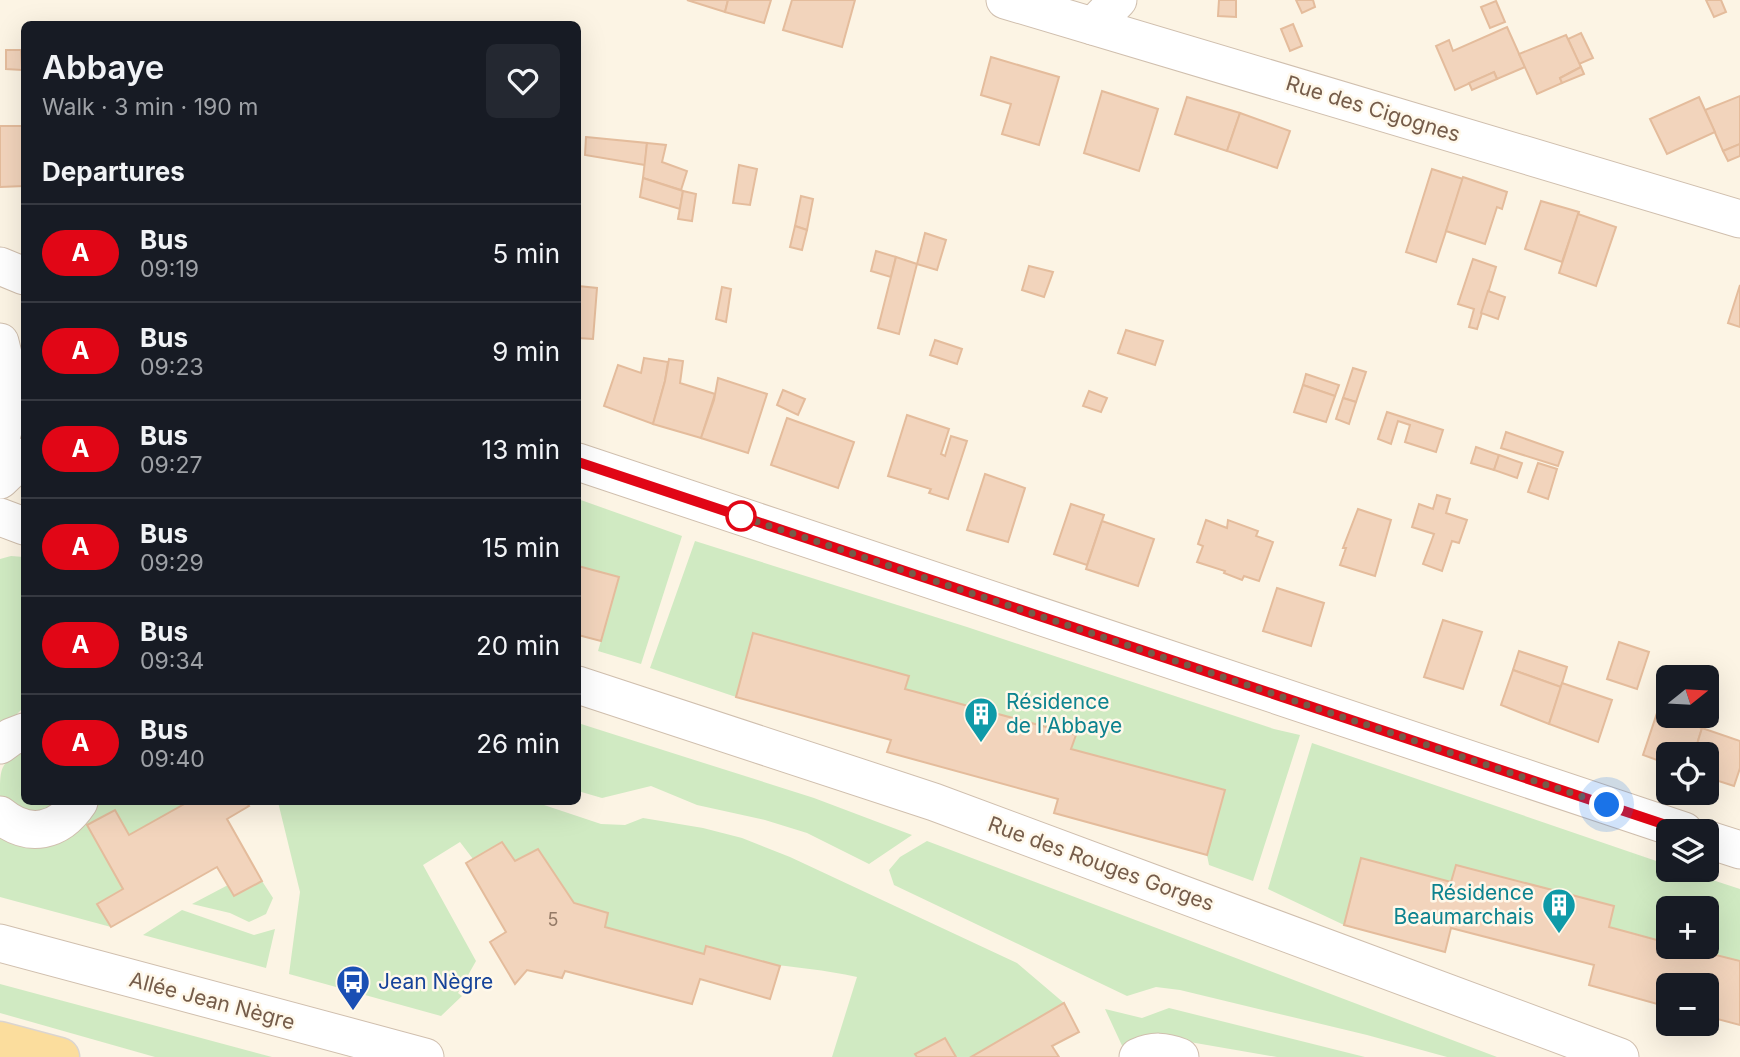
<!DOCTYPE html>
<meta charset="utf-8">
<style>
body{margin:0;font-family:Inter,sans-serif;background:#242831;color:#f1f3f6;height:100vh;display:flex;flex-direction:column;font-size:26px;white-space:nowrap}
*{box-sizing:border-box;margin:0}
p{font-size:23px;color:#9ea1a6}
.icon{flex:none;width:38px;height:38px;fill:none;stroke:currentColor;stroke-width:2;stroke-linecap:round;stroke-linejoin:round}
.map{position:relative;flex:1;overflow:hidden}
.sheet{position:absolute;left:21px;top:21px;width:560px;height:784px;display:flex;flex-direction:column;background:#171b24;border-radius:10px;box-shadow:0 7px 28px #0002}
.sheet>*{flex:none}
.badge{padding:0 14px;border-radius:23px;font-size:24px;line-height:46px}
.needle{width:46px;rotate:72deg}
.fabs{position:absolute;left:1656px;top:665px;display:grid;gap:14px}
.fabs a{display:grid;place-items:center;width:63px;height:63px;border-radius:10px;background:#171b24;box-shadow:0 7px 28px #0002;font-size:35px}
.you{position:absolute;width:35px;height:35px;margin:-18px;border:5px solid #fff;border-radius:50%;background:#1a73e8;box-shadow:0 0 0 10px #1a73e833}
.map>.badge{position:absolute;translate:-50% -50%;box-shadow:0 0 0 4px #fff}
h2{padding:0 21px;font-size:26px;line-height:63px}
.round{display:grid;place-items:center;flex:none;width:74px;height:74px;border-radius:10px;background:#242831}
.head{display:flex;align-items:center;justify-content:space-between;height:119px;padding:0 21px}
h1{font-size:33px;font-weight:600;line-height:52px}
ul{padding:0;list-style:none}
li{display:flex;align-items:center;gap:21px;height:98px;padding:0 21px;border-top:2px solid #363941}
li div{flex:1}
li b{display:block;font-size:26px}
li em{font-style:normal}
li .badge{min-width:77px;font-weight:700;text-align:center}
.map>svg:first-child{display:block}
.green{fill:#d0eac2}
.building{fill:#f2d4bc;stroke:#e4bc9c;stroke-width:2}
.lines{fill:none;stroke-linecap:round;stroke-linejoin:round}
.minor-casing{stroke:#d0bfae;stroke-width:39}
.major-casing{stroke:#dbd5d0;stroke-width:41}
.minor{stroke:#fff;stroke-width:37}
.major{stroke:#fbdd9d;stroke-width:38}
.line-casing{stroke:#fff;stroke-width:16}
.line{stroke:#e10616;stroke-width:10}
.walk{stroke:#755c4a;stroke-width:7;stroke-dasharray:0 12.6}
.stop-dot{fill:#fff;stroke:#e10616;stroke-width:3.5}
.labels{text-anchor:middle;stroke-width:5;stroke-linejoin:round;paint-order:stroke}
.number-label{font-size:18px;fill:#947a66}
.street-label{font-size:21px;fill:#755c4a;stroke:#fff8ea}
.culture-label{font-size:21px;fill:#0d838f;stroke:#fff8ea;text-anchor:start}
.transit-label{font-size:21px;fill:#164399;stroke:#fff8ea;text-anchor:start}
</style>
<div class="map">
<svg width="1740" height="1057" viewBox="0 0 1740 1057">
<rect width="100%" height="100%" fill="#fcf4e4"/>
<g class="green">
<polygon points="578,499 682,536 641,664 598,651 619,578 578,566"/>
<polygon points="695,541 967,627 1274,729 1300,735 1253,881 1209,865 1207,855 1225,790 1071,749 1075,735 905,689 908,676 754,633 736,697 650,668"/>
<polygon points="11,556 24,557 24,707 15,716 0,724 0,559"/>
<polygon points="578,723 814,798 912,835 869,864 807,833 765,820 697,805 651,786 602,798 578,791"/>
<polygon points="1312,743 1668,865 1668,870 1682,870 1740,889 1740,961 1684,947 1706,947 1706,908 1668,908 1668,943 1609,927 1614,906 1456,865 1451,882 1362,858 1344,925 1268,889"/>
<path d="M24 747V802H66L39 820 0 797C0 765 0 766 24 747Z"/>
<polygon points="89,802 188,802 129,835 115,811 123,889 98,904 111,927 0,897 0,828"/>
<path d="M278 802H535L601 824 625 825 643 818 703 828 742 838 790 857 1017 963 1064 1003 971 1057H956L945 1038 916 1054 917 1057H832L857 977C806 966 754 965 703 954 670 947 638 936 605 927L608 913 574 903 538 849 515 861 473 859 460 842 423 865 476 961 458 993 462 996 441 1016 289 974 300 892Z"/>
<polygon points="927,841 1497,1057 1447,1057 1367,1035 1180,990 1156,987 1127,996 894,885 889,870 900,857"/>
<polygon points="262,881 273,898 266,914 249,922 230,913 192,904 228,885 234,896"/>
<polygon points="182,910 254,935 275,929 266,968 143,935"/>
<polygon points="0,984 272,1057 155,1057 0,1013"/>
<polygon points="1169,1008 1365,1057 1277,1057 1155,1036 1125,1052 1105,1009 1142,1018"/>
</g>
<g class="building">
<polygon points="687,0 728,0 725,12"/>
<polygon points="728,0 771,0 764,23 725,12"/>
<polygon points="792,0 855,0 842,47 783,30"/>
<polygon points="1219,0 1236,0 1236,17 1218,16"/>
<polygon points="1296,0 1313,0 1315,7 1302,13"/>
<polygon points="1706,0 1721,0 1726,12 1714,17"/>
<polygon points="1496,1 1505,22 1490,28 1481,7"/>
<polygon points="1293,24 1302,46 1290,51 1281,29"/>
<polygon points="1507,27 1525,67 1497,79 1494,72 1455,90 1436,46 1449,40 1453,51"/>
<polygon points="1581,33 1593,58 1579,64 1568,39"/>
<polygon points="1566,35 1581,67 1560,78 1562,83 1537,94 1519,54"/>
<polygon points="6,50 21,50 22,70 6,69"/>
<polygon points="991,57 1059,77 1039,145 1002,134 1011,104 981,95"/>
<polygon points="1581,67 1584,74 1562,83 1560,78"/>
<polygon points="1494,72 1497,79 1472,90 1469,83"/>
<polygon points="1102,91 1158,109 1139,171 1084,153"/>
<polygon points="1740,96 1740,144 1723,151 1705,110"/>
<polygon points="1187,97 1240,113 1227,151 1175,134"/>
<polygon points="1699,97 1715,132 1667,154 1650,119"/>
<polygon points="1240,113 1290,131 1277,168 1227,151"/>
<polygon points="0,126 23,126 24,186 0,187"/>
<polygon points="586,137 647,143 645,165 585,155"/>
<polygon points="647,143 666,145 662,162 687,171 681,190 643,178"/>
<polygon points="1740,144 1740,156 1728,161 1723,151"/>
<polygon points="739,165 757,169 750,205 733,203"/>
<polygon points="1432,169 1463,179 1436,262 1406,252"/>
<polygon points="1463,177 1507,192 1502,209 1497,207 1485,244 1446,231"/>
<polygon points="643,178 683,191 680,209 640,197"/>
<polygon points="683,191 696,194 692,221 678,219"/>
<polygon points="801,196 813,199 807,230 795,226"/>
<polygon points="1541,201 1579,212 1562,262 1525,249"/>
<polygon points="1578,214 1616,227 1596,286 1559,273"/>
<polygon points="795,226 807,230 802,250 790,247"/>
<polygon points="925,233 946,240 937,270 917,264"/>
<polygon points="876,251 896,257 891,277 871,271"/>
<polygon points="896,257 917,264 899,334 878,328"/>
<polygon points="1473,259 1496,267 1477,329 1469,327 1474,309 1458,304"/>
<polygon points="1029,266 1053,272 1044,297 1022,290"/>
<polygon points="1740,285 1740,327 1728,323"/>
<polygon points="578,286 597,288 593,339 578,338"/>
<polygon points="722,287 731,289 726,322 716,319"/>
<polygon points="1488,291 1505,297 1498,319 1481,313"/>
<polygon points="1126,330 1163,341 1155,365 1118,353"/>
<polygon points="935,340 962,349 957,364 930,355"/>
<polygon points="644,358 668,362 665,381 653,424 604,406 618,365 641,373"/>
<polygon points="669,359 683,361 680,383 715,394 701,438 653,424 665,381"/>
<polygon points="1353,368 1366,372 1356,402 1343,398"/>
<polygon points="1306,374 1339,385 1335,396 1303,385"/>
<polygon points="718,378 767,394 748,453 701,438 714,400"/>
<polygon points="1303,385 1335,396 1326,422 1294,412"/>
<polygon points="783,390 805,399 798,415 777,405"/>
<polygon points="1089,391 1107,398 1101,412 1083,406"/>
<polygon points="1343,398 1356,402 1349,424 1336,419"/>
<polygon points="1387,412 1443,430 1436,452 1405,442 1410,425 1398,421 1391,444 1378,439"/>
<polygon points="907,415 949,429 941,454 945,456 951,436 967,441 948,499 929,493 931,489 888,476"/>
<polygon points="787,418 854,442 838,488 771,465"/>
<polygon points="1506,432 1563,452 1558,466 1501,448"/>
<polygon points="1476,447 1499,455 1494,470 1471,463"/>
<polygon points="1499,455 1522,463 1517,478 1494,470"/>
<polygon points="1538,463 1557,469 1548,499 1528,492"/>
<polygon points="985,474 1025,488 1008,542 967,530"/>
<polygon points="1437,495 1450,499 1446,513 1467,520 1459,543 1452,541 1442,571 1423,564 1434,534 1412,527 1419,504 1433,509"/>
<polygon points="1071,504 1104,515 1087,565 1054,554"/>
<polygon points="1358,509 1391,520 1375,576 1340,565 1346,548 1343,548"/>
<polygon points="1206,520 1227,528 1228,520 1258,531 1256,536 1273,542 1259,581 1244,576 1242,580 1224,573 1225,571 1197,562 1203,546 1198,544"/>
<polygon points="1102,521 1154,539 1138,586 1086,569"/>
<polygon points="578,566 619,577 601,641 578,635"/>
<polygon points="1277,588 1324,603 1311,646 1263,631"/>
<polygon points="1443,620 1482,632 1463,689 1424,677"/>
<polygon points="753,633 909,676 905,689 1076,735 1071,749 1225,790 1207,855 1054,813 1058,799 887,752 891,740 736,697"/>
<polygon points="1619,642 1649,652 1637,689 1607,679"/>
<polygon points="1519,651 1567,667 1561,687 1513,670"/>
<polygon points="1513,670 1561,687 1549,724 1501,705"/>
<polygon points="1562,683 1612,700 1598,742 1549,724"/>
<polygon points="1657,713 1702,728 1694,754 1668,754 1668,764 1643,755"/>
<polygon points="1702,728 1740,741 1740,768 1734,786 1706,777 1706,754 1694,754"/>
<polygon points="188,802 246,802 249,806 227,819 262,881 234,896 217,867 111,927 97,904 123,889 87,825 115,810 129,835"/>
<polygon points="502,842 515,861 538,849 574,903 608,913 605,927 704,954 706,946 780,966 770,999 700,979 692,1004 565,971 562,978 527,970 515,984 490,942 506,932 466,863"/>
<polygon points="1361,858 1451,882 1456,865 1614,906 1609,927 1668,943 1668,947 1684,947 1740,961 1740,1025 1706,1016 1706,985 1668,985 1668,1007 1589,985 1594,965 1451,928 1445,952 1344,925"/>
<polygon points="1064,1003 1079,1032 1052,1046 1059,1057 971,1057"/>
<polygon points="945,1038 956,1057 917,1057 915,1054"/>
</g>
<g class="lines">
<g class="minor-casing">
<g id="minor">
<polyline points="1005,0 1740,219"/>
<polyline points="1093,26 1118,0"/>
<polyline points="0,266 24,276"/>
<path d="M0 342C9 374 10 409 0 442"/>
<polyline points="578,462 1684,831"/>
<polyline points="0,480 24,457"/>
<polyline points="0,517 24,526"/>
<polyline points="578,685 934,802 1620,1057"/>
<polyline points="0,745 11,737 24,732"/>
<path d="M0 815C29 839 59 832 79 802"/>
<polyline points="1706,839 1740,850"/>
<polyline points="0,943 425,1057"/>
<path d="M1138 1057C1153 1050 1165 1051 1180 1057"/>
</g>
</g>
<g class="major-casing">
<polyline id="major" points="0,1041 60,1057"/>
</g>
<use href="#minor" class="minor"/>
<use href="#major" class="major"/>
</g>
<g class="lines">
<g class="line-casing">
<polyline id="line" points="578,462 1684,831"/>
</g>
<use href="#line" class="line"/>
<polyline class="walk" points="741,516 737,515 1607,805"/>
</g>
<defs>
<g id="building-pin" transform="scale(1.75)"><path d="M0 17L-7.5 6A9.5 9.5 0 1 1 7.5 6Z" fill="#0f9aa8" stroke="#fff8ea"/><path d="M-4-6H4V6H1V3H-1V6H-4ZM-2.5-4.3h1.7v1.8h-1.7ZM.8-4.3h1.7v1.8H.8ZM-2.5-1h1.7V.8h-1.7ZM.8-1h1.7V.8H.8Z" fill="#fff"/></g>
<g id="bus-pin" transform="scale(1.75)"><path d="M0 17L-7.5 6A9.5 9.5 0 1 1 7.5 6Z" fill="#1a4fb4" stroke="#fff8ea"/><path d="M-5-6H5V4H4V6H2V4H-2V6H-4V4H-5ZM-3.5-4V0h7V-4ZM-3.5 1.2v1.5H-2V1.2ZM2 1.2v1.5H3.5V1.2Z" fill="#fff"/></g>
</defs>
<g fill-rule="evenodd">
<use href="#building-pin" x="981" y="714"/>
<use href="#building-pin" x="1559" y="905"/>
<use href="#bus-pin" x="353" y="982"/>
</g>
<circle class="stop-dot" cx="741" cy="516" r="14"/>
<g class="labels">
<g class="number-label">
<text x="553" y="926">5</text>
</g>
<g class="street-label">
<text transform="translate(1373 109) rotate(17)" y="7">Rue des Cigognes</text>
<text transform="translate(1101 864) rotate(20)" y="7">Rue des Rouges Gorges</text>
<text transform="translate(212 1001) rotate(15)" y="7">Allée Jean Nègre</text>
</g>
<g class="culture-label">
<text x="1006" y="709">Résidence<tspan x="1006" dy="24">de l'Abbaye</tspan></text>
<text x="1534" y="900" text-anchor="end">Résidence<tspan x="1534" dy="24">Beaumarchais</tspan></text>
</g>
<g class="transit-label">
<text x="378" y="989">Jean Nègre</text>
</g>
</g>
</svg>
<div class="fabs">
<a><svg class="needle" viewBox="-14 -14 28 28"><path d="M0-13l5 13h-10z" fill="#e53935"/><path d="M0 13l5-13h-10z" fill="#9ea1a6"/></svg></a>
<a><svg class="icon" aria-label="locate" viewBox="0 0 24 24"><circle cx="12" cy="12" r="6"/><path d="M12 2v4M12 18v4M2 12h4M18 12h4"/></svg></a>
<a><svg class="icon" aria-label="layers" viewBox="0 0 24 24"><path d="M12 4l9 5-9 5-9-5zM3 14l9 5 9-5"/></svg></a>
<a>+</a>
<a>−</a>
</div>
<div class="you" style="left:1607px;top:805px"></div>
<section class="sheet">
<div class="head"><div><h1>Abbaye</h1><p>Walk · 3 min · 190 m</p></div><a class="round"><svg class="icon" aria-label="heart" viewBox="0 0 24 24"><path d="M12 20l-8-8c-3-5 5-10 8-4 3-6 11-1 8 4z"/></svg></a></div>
<h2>Departures</h2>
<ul>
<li><span class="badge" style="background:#e10616;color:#fff">A</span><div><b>Bus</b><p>09:19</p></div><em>5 min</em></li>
<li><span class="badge" style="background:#e10616;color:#fff">A</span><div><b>Bus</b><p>09:23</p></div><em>9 min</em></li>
<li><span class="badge" style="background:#e10616;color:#fff">A</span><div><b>Bus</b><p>09:27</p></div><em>13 min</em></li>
<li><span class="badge" style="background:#e10616;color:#fff">A</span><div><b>Bus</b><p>09:29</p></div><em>15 min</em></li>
<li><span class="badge" style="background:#e10616;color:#fff">A</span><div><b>Bus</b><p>09:34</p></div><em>20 min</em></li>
<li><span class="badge" style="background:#e10616;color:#fff">A</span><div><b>Bus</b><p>09:40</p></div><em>26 min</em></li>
</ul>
</section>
</div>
